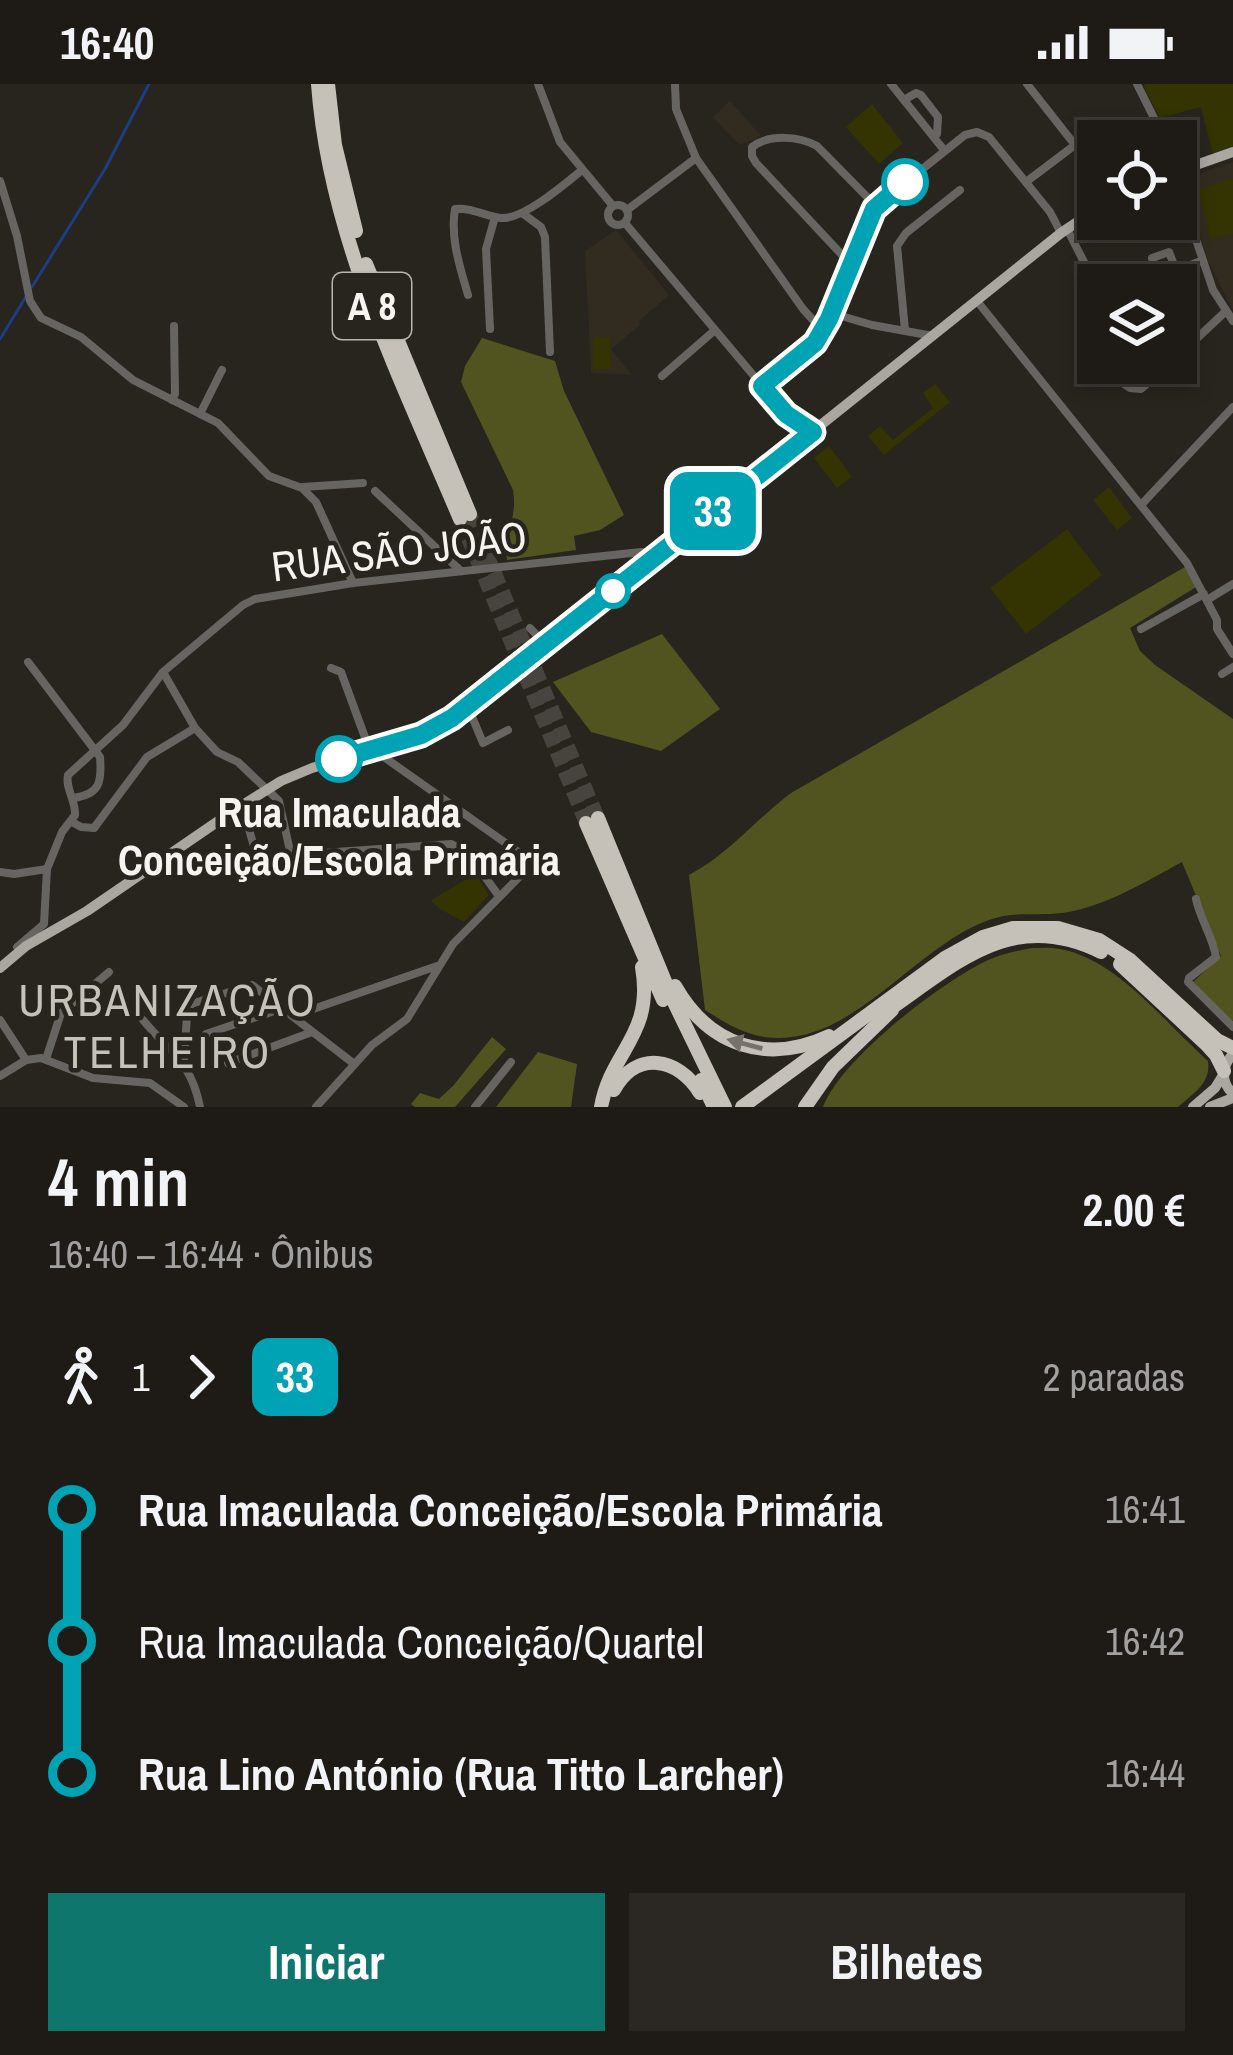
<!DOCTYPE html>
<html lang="pt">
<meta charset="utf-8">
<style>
body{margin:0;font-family:"Archivo Narrow",sans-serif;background:#2b2823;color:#f1f3f6;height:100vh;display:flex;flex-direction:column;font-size:45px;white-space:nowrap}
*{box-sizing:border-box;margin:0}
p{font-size:39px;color:#a1a1a1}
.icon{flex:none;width:66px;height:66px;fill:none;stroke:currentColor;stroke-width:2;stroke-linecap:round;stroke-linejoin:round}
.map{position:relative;height:1023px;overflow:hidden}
.drawer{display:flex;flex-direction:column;background:#1e1b16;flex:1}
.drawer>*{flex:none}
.badge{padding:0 24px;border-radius:18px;font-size:42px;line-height:78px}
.fabs{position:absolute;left:1077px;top:36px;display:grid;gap:24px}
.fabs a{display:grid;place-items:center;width:120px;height:120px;border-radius:0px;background:#1e1b16;box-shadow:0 6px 18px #0003,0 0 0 3px #3c3935;font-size:60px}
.map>.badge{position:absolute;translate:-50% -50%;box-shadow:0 0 0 6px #fff}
.legs{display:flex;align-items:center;gap:18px;height:132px;padding:0 48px;font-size:39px}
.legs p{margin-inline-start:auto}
.head{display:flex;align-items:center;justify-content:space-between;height:204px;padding:0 48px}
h1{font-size:66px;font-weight:700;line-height:90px}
.primary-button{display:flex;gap:24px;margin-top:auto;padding:24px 48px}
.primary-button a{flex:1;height:138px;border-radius:0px;background:#0f766e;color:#fff;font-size:48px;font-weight:700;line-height:138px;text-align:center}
.primary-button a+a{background:#2b2823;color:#f1f3f6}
ul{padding:0 48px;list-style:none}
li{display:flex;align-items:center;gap:42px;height:132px;font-size:45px}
li i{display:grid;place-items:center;width:18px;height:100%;margin:0 15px;background:currentColor}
li i::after{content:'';width:30px;height:30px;margin:-15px;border:9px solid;border-radius:50%;background:#1e1b16}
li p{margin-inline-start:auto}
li:first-child i{background:linear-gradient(#0000 50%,currentColor 0)}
li:last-child i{background:linear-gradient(currentColor 50%,#0000 0)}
.status{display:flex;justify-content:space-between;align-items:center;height:84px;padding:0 60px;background:#1e1b16;direction:ltr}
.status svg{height:33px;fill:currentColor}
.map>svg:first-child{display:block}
.built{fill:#322c20}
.green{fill:#333401}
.forest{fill:#525420}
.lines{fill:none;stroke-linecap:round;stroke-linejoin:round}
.stream{stroke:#1d3d82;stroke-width:3}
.highway-tunnel{stroke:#47433e;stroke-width:14;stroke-dasharray:14 7;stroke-linecap:butt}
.minor{stroke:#676562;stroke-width:8}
.major{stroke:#aaa6a0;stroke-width:10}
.highway{stroke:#c5c0b8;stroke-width:14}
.oneway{fill:#76726b}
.line-1-casing{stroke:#fff;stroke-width:27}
.line-1{stroke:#00a3b4;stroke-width:18}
.stop-1-dot{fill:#fff;stroke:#00a3b4;stroke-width:6}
.labels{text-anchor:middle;stroke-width:9;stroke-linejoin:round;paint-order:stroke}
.shield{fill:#28241e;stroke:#b8b6b1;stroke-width:3}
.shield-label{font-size:39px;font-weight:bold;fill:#f6f4f0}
.street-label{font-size:42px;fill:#f6f4f0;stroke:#28241e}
.stop-label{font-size:42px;font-weight:bold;fill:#f6f4f0;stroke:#28241e}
.neighbourhood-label{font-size:45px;letter-spacing:3px;fill:#c5c2b9;stroke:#28241e}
</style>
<div class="status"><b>16:40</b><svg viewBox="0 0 49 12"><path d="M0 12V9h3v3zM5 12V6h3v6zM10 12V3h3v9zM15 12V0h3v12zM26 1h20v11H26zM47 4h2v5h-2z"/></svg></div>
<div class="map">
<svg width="1233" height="1023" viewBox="0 0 1233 1023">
<rect width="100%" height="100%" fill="#28241e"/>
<g class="built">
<polygon points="730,17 761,52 740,61 722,43 713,33"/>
<polygon points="1233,78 1233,226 1208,177 1187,110 1188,101 1196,91"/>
<polygon points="616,146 669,211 639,237 640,241 611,265 632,291 591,289 585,167"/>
</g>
<g class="green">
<polygon points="1145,0 1233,0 1233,63 1213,70 1201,23 1160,34 1144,3"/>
<polygon points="872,20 903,59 879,80 846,43"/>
<polygon points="1233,95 1233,149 1211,155 1198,105"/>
<polygon points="593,253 610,253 611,285 594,286"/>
<polygon points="935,300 950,318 884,371 868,352 880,342 893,356 933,324 923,309"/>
<polygon points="829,362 852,393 837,404 814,374"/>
<polygon points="1109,403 1132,434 1117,446 1093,416"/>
<polygon points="1067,445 1102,491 1026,550 990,504"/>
<polygon points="475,790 489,811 464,838 440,825 431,816"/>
</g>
<g class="forest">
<path d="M482 254 555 277 564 307 624 431 600 446 574 452 576 466 507 476C503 450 518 436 513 406L461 298 465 282Z"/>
<path d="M1185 483 1196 503 1130 544 1140 567 1155 581 1233 635V937L1222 929 1193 898 1221 872 1182 778C1145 798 1105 823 1062 829 1037 832 1014 827 989 836 911 863 846 973 755 951 736 946 721 936 705 926L689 791C729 770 755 736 791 709Z"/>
<polygon points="662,550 720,625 661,667 591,648 553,598"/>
<path d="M1032 864C1041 864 1051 863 1060 865 1117 875 1166 940 1208 977 1211 1000 1193 1009 1178 1023H823C841 975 939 900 986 877 1000 870 1016 867 1032 864Z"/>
<polygon points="492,953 506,965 455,1023 415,1023 411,1020 420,1009 439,1015 453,1002"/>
<polygon points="538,968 577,980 571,1023 496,1023"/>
</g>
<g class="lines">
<g class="stream">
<polyline points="32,203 105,85 149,0"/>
<polyline points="0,255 27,211"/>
</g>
<g class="highway-tunnel">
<polyline points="470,430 598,734"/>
<polyline points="460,435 586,739"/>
</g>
<g class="minor">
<polyline points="538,0 560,58 613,122"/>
<polyline points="675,0 676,25 696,74 803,225 823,247"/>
<polyline points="891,0 944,66"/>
<polyline points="1027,0 1075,61"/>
<polyline points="1137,0 1154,34 1161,57"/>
<polyline points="904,16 916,9 921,11 938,33 937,50 933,52"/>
<polyline points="1117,57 1158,42"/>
<polyline points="1075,61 1083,66 1098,64"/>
<polyline points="1176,96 1213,206 1233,237"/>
<polyline points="0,97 17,152 30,217 41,234 81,253 133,296 218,339 269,392 302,404 316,418 353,499"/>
<polyline points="1026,98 1075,61"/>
<circle cx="618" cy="131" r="10"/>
<polyline points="627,126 696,74"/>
<polyline points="522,129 541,143 545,153 550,268"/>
<polyline points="625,139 786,330 800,359"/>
<polyline points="1067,145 1098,205"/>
<path d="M851 176 843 172 756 79 752 72V63C769 50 799 52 817 62L876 122"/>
<polyline points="1176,186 1169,168 1152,174 1158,193 1201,177"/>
<path d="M468 211C460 183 450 154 455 125 470 123 485 132 501 134 523 136 565 100 582 86"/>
<polyline points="977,217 1187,479 1217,536 1217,545 1233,570"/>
<polyline points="1176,225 1197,253"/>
<polyline points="831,229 872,241 933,252"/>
<polyline points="490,245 486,165 495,133"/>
<polyline points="905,246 897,162 906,149 960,106"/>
<polyline points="1176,274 1226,227"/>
<polyline points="1126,279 1124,300 1130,304 1141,305 1171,279"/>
<polyline points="662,292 715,246"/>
<polyline points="762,302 808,265 823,247 876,122 965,51 977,48 989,53 1050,128 1061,149"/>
<polyline points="172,316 175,310 174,242"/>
<polyline points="200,330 222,286"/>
<polyline points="303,403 363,399"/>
<polyline points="375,407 461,487"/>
<polyline points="1141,421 1233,323"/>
<polyline points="1207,516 1233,500"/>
<polyline points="530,544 546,561"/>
<polyline points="1141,545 1204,510"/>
<path d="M28 578 100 673C102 698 100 710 74 714"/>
<polyline points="331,584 341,588 370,667"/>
<path d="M163 588 195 644 217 668 238 678 279 717 290 767 293 771 451 760C471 769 485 794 499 812"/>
<polyline points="1222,590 1233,583"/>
<polyline points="468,623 483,659 508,646"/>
<polyline points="242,721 259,780"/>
<polyline points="72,738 81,743 94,744 147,673 195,644"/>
<polyline points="0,788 14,790 47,785"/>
<path d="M1196 815C1200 835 1213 853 1216 873L1189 894 1188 898 1233 943"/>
<path d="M17 863 44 840 47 785 62 748 75 731C76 717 65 704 68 691L123 641 163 588 243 521 255 515 353 499 641 468 647 469 654 474"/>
<polyline points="293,932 437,882"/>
<polyline points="0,936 26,976"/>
<path d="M143 936C171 970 191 977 200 1023"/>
<polyline points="206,950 280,925"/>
<polyline points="46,975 61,929 109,888"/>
<polyline points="184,977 187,931 191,920 252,901 353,979"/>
<polyline points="228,979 312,948"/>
<polyline points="0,992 26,976 41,974 93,994 150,999 184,1023"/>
<polyline points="316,1023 372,961 407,935 453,860 526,786 526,781 517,767 381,671 376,665"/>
<polyline points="475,1023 511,978"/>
</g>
<g class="major">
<polyline points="1176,88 1233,68"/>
<polyline points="0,884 26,862 87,827 233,727 281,697 312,684 421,651 468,623 1061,149 1098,124"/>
<path d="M1233 970C1221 983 1221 998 1233 1010"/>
<polyline points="1193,1023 1215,1004 1223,991"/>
<polyline points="1210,1023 1233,1014"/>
</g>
<g class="highway">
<path d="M318 0C329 153 401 295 460 435"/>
<polyline points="328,0 335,61 356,147"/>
<polyline points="366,180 470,430"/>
<polyline points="598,734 671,912 725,1023"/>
<polyline points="586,739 663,916"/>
<polyline points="1120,880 1206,960 1216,971 1224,987"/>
<path d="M675 902C709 962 767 981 829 952"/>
<path d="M884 929C955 881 1011 823 1101 868"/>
<polyline points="701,996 714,1023"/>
<path d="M614 1006C636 966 678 973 700 1009"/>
<path d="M601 1023C611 966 654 952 642 883"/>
<polyline points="742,1023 945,874 983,853 1013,844 1058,844 1099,856 1130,876 1217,956 1233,964"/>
<polyline points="805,1023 833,983 892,926"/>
</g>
</g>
<defs><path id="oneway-solid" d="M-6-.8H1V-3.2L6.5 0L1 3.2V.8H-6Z" transform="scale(3)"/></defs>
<use class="oneway" href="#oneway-solid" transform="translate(745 960) rotate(-165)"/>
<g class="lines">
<g class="line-1-casing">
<polyline id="line-1" points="339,675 421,651 452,634 813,348 786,330 762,302 815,259 829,235 874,125 905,98"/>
</g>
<use href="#line-1" class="line-1"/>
</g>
<g class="stop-1-dot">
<circle cx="905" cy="98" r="21"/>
<circle cx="613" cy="507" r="15"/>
<circle cx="339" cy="675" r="21"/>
</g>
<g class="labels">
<rect class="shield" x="333" y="189" width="78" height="66" rx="9"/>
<g class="shield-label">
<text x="372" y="236">A 8</text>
</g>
<g class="street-label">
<text transform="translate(399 467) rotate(-7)" y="15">RUA SÃO JOÃO</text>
</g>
<g class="stop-label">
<text x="339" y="743">Rua Imaculada<tspan x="339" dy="48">Conceição/Escola Primária</tspan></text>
</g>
<g class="neighbourhood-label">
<text x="168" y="932">URBANIZAÇÃO<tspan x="168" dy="52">TELHEIRO</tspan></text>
</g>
</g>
</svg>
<div class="fabs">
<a><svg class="icon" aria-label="locate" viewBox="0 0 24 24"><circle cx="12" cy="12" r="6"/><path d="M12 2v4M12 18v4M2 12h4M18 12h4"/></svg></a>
<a><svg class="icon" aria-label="layers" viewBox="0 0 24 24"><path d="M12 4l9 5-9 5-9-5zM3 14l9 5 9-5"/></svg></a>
</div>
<b class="badge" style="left:713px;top:427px;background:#00a3b4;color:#fff">33</b>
</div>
<section class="drawer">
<div class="head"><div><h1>4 min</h1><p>16:40 – 16:44 · Ônibus</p></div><b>2.00 €</b></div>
<div class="legs"><svg class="icon" aria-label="walk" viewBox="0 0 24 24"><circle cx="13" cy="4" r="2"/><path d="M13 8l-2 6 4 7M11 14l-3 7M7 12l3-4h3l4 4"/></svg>1<svg class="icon" aria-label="forward" viewBox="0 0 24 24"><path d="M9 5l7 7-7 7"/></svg><b class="badge" style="background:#00a3b4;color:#fff">33</b><p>2 paradas</p></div>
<ul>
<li><i style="color:#00a3b4"></i><b>Rua Imaculada Conceição/Escola Primária</b><p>16:41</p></li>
<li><i style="color:#00a3b4"></i><span>Rua Imaculada Conceição/Quartel</span><p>16:42</p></li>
<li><i style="color:#00a3b4"></i><b>Rua Lino António (Rua Titto Larcher)</b><p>16:44</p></li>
</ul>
<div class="primary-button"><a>Iniciar</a><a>Bilhetes</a></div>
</section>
